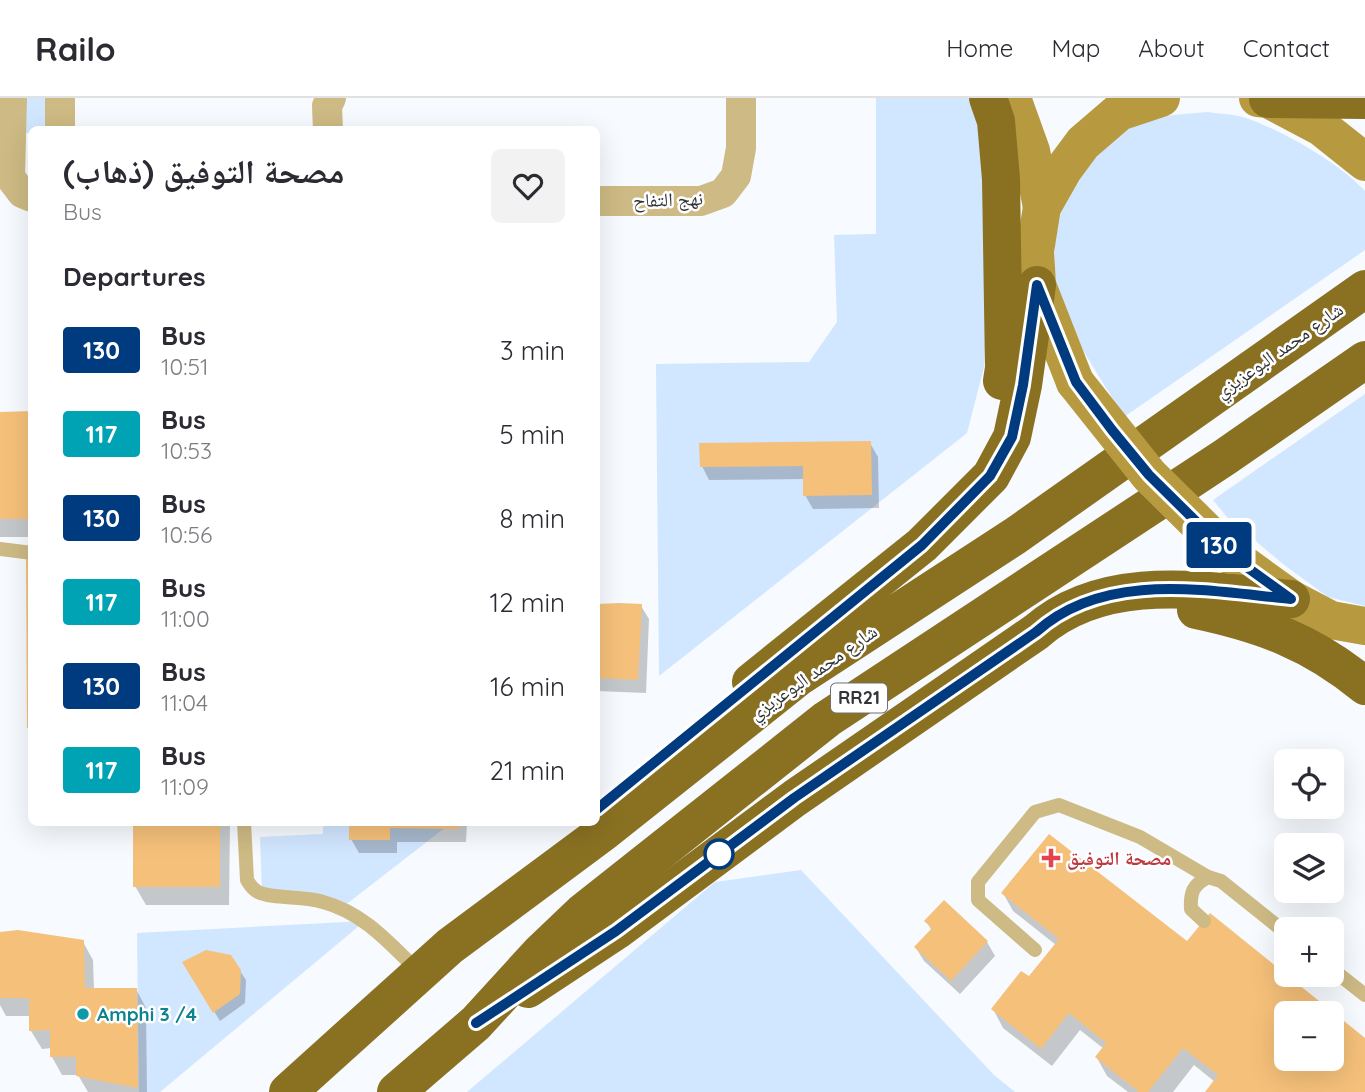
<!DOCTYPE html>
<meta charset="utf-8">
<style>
body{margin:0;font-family:Quicksand,"Noto Naskh Arabic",sans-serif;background:#f2f2f3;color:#2b2b33;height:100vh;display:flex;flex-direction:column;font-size:26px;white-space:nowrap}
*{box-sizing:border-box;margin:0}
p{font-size:23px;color:#7c7c81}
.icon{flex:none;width:38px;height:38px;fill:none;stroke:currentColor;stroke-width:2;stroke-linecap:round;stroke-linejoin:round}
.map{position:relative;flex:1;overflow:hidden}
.panel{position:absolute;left:28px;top:28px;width:572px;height:700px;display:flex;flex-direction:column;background:#fff;border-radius:10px;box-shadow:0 7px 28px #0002}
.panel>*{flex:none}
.badge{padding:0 14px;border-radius:5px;font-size:24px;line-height:46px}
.fabs{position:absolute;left:1274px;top:651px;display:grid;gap:14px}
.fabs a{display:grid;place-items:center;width:70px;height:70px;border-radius:10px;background:#fff;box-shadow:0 7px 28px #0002;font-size:35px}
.map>.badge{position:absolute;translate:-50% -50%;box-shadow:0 0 0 4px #fff}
h2{padding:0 35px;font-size:26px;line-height:63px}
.round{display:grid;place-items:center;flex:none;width:74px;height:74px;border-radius:10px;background:#f2f2f3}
.summary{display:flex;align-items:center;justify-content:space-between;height:119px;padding:0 35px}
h1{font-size:33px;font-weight:800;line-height:52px}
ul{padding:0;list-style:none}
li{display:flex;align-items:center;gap:21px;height:84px;padding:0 35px}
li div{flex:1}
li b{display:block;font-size:26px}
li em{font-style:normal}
li .badge{min-width:77px;font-weight:700;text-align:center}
header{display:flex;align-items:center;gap:42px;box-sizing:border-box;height:98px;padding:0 35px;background:#fff;border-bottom:2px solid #e1e1e2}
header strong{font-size:33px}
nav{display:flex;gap:38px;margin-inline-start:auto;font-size:24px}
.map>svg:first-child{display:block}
.green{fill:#d1e6ff}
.shadow{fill:#0003;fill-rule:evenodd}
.building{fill:#f5c07a;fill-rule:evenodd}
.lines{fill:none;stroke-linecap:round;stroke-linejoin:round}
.lane{stroke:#cdba84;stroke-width:14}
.street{stroke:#cdba84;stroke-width:30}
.secondary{stroke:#b79a40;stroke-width:38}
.highway{stroke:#8a7122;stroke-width:38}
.secondary-bridge{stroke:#b79a40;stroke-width:38}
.line-casing{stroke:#fff;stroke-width:16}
.line{stroke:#003b80;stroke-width:10}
.stop-dot{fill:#fff;stroke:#003b80;stroke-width:3.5}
.health-dot{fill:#e0444e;stroke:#fff;stroke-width:2.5}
.culture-dot{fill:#0f9aa8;stroke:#fff;stroke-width:2.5}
.labels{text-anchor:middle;stroke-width:5;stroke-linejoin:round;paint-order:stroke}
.shield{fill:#fff;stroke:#6f7173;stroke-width:2}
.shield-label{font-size:18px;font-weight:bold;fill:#313437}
.street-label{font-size:19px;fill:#313437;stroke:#fff}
.health-label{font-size:19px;font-weight:bold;fill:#be3a42;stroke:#fff;text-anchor:start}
.culture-label{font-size:19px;font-weight:bold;fill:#0d838f;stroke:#fff;text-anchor:start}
</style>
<header>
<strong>Railo</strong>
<nav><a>Home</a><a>Map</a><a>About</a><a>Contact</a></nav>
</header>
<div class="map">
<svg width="1365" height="994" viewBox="0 0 1365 994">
<rect width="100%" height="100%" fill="#f7fafe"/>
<g class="green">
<polygon points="20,0 54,0 53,31 32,32 31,35 19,35"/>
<polygon points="876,0 972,0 976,14 987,105 987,206 984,269 967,335 659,578 656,266 809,264 837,224 834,137 876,136"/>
<path d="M1208 14C1220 16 1234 16 1246 20 1283 33 1339 65 1365 93V152L1124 319 1076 241 1055 186 1054 129 1066 93 1099 47 1150 19Z"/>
<polygon points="1365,296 1365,508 1328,499 1283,466 1227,419 1213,402"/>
<polygon points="323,725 451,725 344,808 262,795 260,739 323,736"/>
<polygon points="801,772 994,977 1015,994 467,994 715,784"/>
<polygon points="365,823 160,994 139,994 137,835"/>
</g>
<g class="shadow">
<polygon points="32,315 32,439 0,439 0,316"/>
<polygon points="870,345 878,359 879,410 813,411 805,397 805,381 709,382 702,368"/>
<polygon points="597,507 641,508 649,521 646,595 597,593"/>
<polygon points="135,724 230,724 229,807 146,807 135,788"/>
<polygon points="351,724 467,724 466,744 397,744 397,755 359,755 351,741"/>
<path d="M1003 795 1188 845 1210 817 1365 942V994H1207L1215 984 1194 967 1173 994H1128L1107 978 1097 960 1104 951 1080 932 1052 968 1003 930 993 911 1029 881 1056 847 1013 813ZM1286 915H1332V961H1286Z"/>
<polygon points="926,823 987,844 995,858 960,896 924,863 916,850 932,833"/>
<polygon points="0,836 83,844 93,862 94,892 136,891 146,910 147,994 88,994 78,977 62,977 52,959 52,950 42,951 31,933 31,918 6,918 0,907"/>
<polygon points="184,864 240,873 246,882 245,905 220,923"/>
</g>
<g class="building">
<polygon points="32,313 32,421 0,421 0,314"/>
<polygon points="871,343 872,397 803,398 803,368 700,369 699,345"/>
<polygon points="26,460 32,460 32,630 27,630"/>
<polygon points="619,505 642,506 638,582 597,580 597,506"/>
<rect x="133" y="724" width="87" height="65"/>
<polygon points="349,724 460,724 459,731 390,730 390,742 349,742"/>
<path d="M1049 736 1187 843 1210 815 1365 940V994H1205L1218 977 1183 950 1148 994H1139L1095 959 1106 945 1069 915 1041 951 991 911 1021 873 1029 878 1059 841 1001 795ZM1286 915H1332V961H1286Z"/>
<polygon points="944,802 988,843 951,883 914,849 932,830 924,823"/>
<polygon points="18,832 84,842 85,890 137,890 138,990 76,978 76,959 50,959 50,932 29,933 29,900 0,900 0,834"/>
<polygon points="206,852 231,857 241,872 240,896 213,915 182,864"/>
</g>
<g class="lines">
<g class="lane">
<polyline points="0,451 32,455"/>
<path d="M244 724 247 782C250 787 252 791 258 794 272 801 305 798 323 804 364 815 389 845 419 874"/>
<path d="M1204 823 1191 811C1190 794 1193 787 1208 779L1221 783 1286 835"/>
<polyline points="1035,852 978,802 978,784 1035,714 1059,707 1140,739 1208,779"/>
<polyline points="1332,871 1365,897"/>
</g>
<g class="street">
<polyline points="12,0 10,79 22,95 32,99"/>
<polyline points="60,32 60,0"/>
<polyline points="328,32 327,8 331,0"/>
<polyline points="597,103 701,103 723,95 736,78 741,50 741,0"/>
</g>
<g class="secondary">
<polyline points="1012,0 1031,53 1042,109"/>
<polyline points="1258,0 1268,1 1321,29 1365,64"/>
<polyline points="1075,284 1037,187 1035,153 1042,109 1063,72 1083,45 1119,14 1161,0"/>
<polyline points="1230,457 1291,501 1331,522 1365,528"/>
</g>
<g class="highway">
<polyline points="988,0 996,23 1001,81 1004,270 1002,283"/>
<polyline points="1268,1 1365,2"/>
<path d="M1196 512C1262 526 1312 544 1365 588"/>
<polyline points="751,584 922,447 991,378 1012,339 1023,287 1037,187"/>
<path d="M528 891 616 833 795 700 1036 534C1105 473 1206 493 1291 501"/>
<polyline points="288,994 450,848 605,733 800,578 1015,438 1365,191"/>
<polyline points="396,994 476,925 540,855 582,815 827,621 1225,359 1365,262"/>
</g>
<polyline class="secondary-bridge" points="1075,284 1149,377 1230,457"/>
</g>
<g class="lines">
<g class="line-casing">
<path id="line" d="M476 925 616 833 794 700 1036 534C1105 472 1207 493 1291 501L1230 457 1149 377 1112 332 1076 284 1037 187 1023 287 1012 339 990 378 922 447 597 711"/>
</g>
<use href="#line" class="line"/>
</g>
<circle class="stop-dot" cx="719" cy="756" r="14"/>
<path class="health-dot" d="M1047.5 749.5h7v7h7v7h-7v7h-7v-7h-7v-7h7z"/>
<circle class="culture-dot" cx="83" cy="916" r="7"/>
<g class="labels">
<rect class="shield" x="831" y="585.5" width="56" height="29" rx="5"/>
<g class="shield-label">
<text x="859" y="606">RR21</text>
</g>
<g class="street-label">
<text transform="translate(668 101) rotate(-2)" y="7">نهج التفاح</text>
<text transform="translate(1279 252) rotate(-35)" y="7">شارع محمد البوعزيزي</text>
<text transform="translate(813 574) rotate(-35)" y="7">شارع محمد البوعزيزي</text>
</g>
<g class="health-label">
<text x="1067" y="767">مصحة التوفيق</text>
</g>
<g class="culture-label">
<text x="97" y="923">Amphi 3 /4</text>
</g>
</g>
</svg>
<div class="fabs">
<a><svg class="icon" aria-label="locate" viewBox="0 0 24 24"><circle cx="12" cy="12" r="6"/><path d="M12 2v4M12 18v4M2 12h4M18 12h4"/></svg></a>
<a><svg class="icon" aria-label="layers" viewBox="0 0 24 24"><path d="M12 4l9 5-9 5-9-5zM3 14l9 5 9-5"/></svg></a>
<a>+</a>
<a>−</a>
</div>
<b class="badge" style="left:1219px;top:447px;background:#003b80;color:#fff">130</b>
<section class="panel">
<div class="summary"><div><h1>مصحة التوفيق (ذهاب)</h1><p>Bus</p></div><a class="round"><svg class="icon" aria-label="heart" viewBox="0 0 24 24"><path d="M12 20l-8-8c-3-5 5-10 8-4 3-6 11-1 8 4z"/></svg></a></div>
<h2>Departures</h2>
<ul>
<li><span class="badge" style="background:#003b80;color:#fff">130</span><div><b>Bus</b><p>10:51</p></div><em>3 min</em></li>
<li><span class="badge" style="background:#00a3b4;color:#fff">117</span><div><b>Bus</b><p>10:53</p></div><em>5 min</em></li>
<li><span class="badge" style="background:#003b80;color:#fff">130</span><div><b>Bus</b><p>10:56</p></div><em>8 min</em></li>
<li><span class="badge" style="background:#00a3b4;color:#fff">117</span><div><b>Bus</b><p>11:00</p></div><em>12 min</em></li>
<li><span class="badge" style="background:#003b80;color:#fff">130</span><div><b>Bus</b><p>11:04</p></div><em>16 min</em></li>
<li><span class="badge" style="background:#00a3b4;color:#fff">117</span><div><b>Bus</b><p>11:09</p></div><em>21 min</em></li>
</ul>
</section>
</div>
